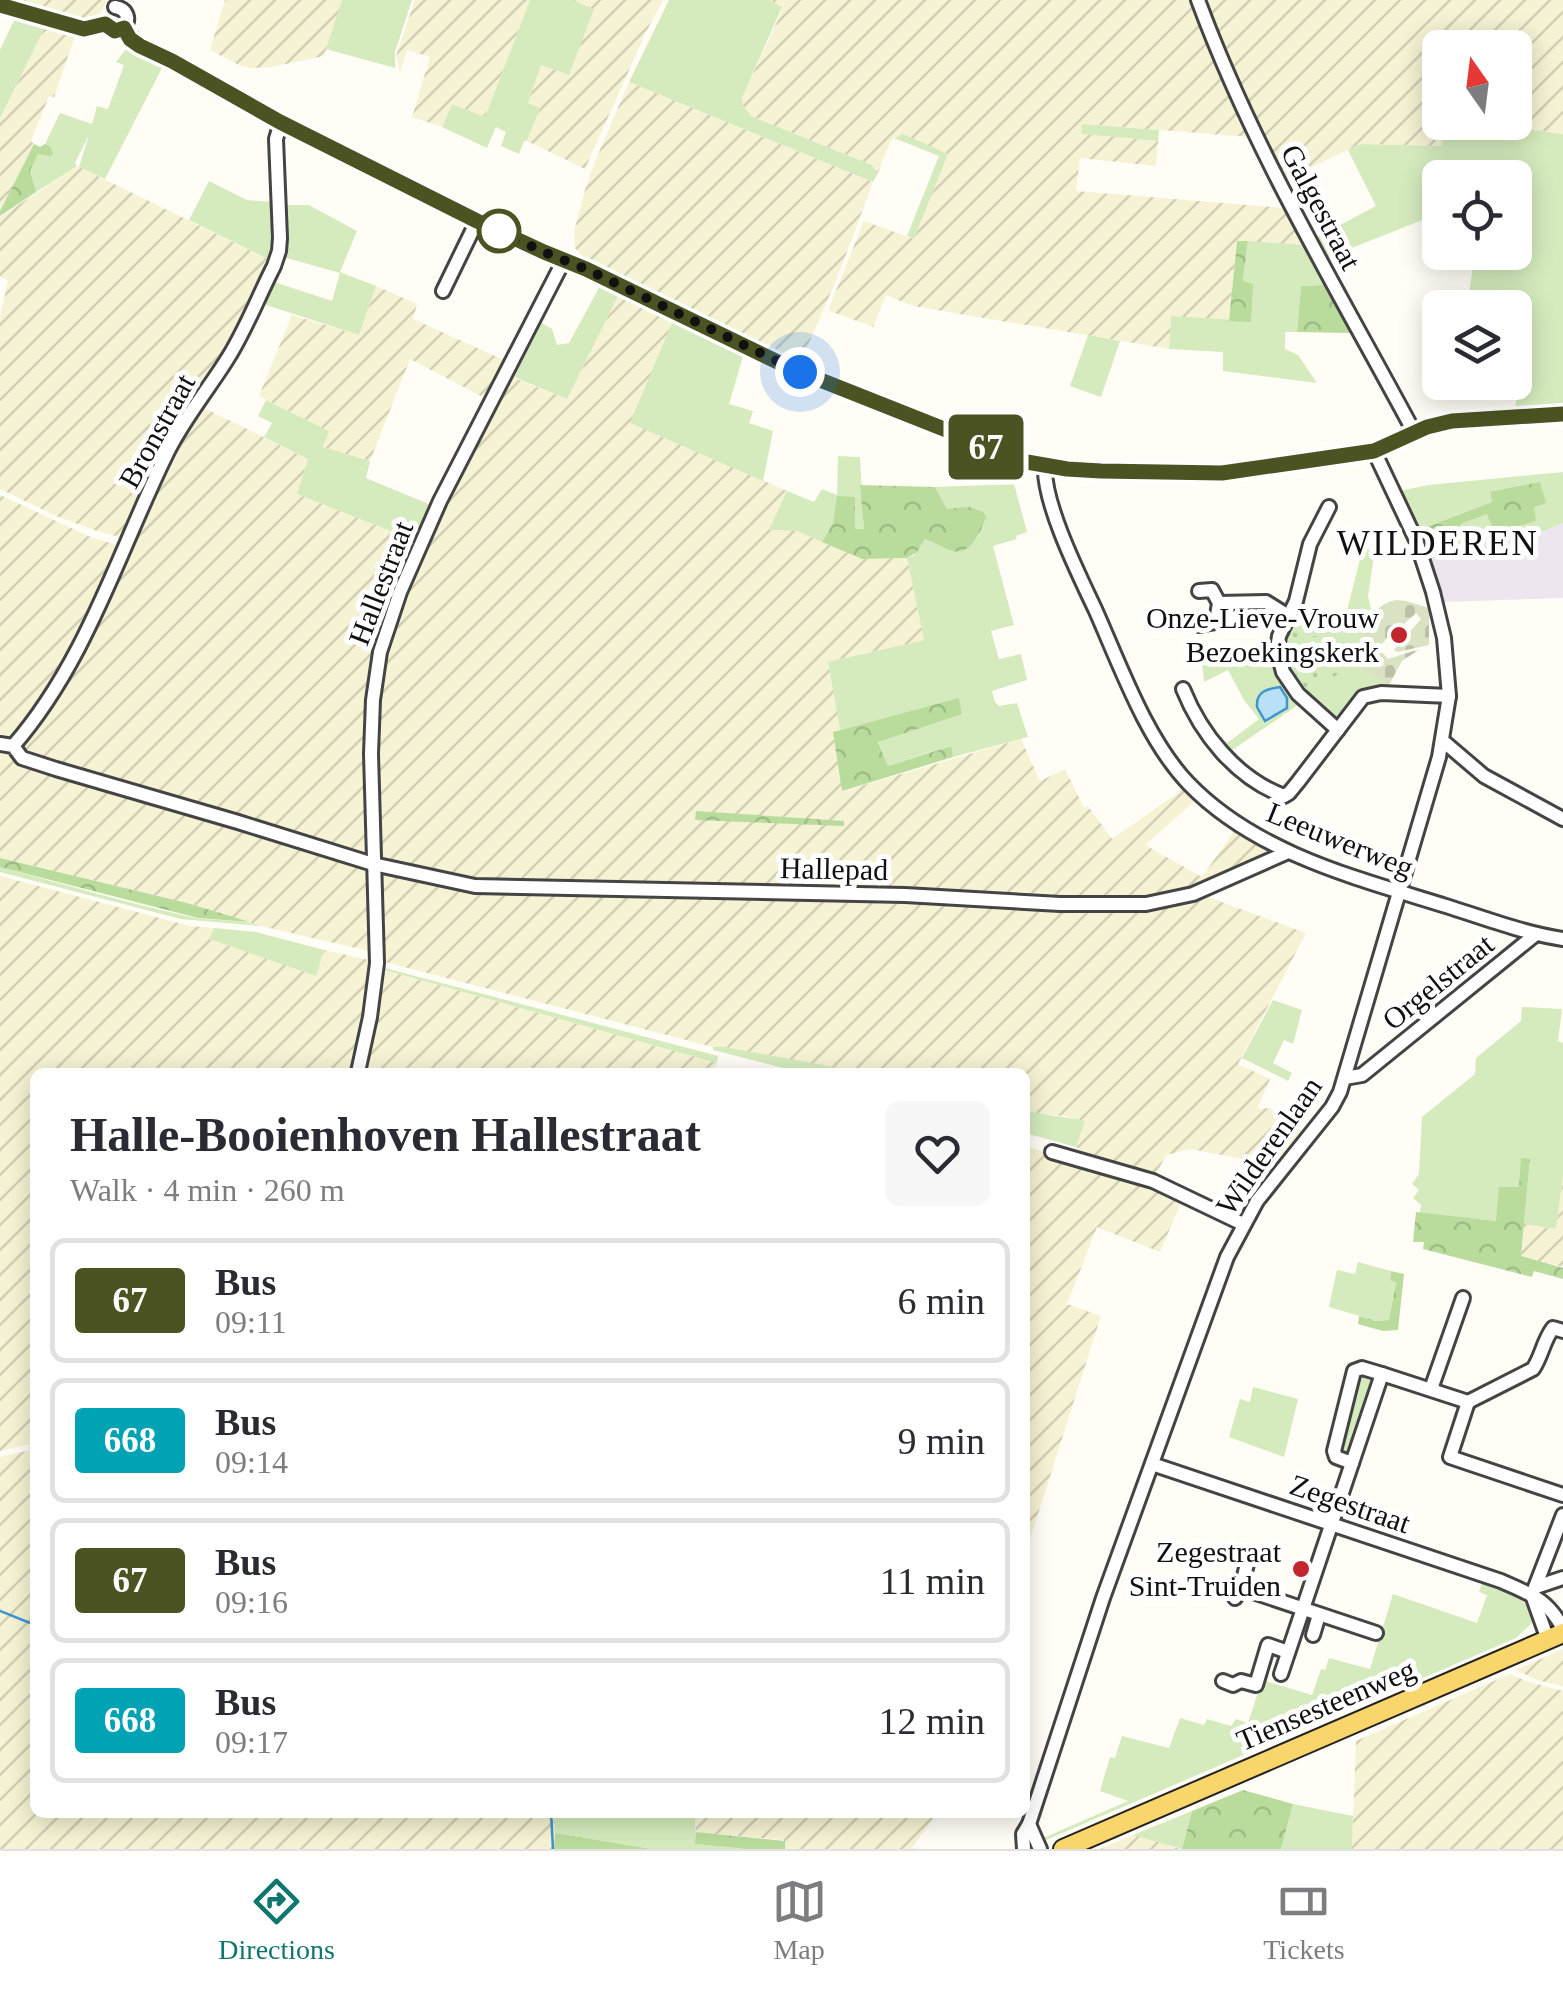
<!DOCTYPE html>
<meta charset="utf-8">
<style>
body{margin:0;font-family:"Times New Roman",serif;background:#f7f7f7;color:#2b2b33;height:100vh;display:flex;flex-direction:column;font-size:38px;white-space:nowrap}
*{box-sizing:border-box;margin:0}
p{font-size:32px;color:#7c7c81}
.icon{flex:none;width:55px;height:55px;fill:none;stroke:currentColor;stroke-width:2;stroke-linecap:round;stroke-linejoin:round}
.map{position:relative;flex:1;overflow:hidden}
.details{position:absolute;left:30px;top:1068px;width:1000px;height:750px;display:flex;flex-direction:column;background:#fff;border-radius:15px;box-shadow:0 5px 25px #0003}
.details>*{flex:none}
.badge{padding:0 20px;border-radius:8px;font-size:35px;line-height:65px}
.needle{width:65px;rotate:346deg}
.fabs{position:absolute;left:1422px;top:30px;display:grid;gap:20px}
.fabs a{display:grid;place-items:center;width:110px;height:110px;border-radius:15px;background:#fff;box-shadow:0 5px 25px #0003;font-size:50px}
.you{position:absolute;width:50px;height:50px;margin:-25px;border:8px solid #fff;border-radius:50%;background:#1a73e8;box-shadow:0 0 0 15px #1a73e833}
.map>.badge{position:absolute;translate:-50% -50%;box-shadow:0 0 0 5px #fff}
.round{display:grid;place-items:center;flex:none;width:105px;height:105px;border-radius:15px;background:#f7f7f7}
.headline{display:flex;align-items:center;justify-content:space-between;height:170px;padding:0 40px}
h1{font-size:48px;font-weight:800;line-height:75px}
ul{padding:0;list-style:none}
li{display:flex;align-items:center;gap:30px;height:125px;margin:0 20px 15px;padding:0 20px;border:5px solid #e1e1e2;border-radius:15px}
li div{flex:1}
li b{display:block;font-size:38px}
li em{font-style:normal}
li .badge{min-width:110px;font-weight:700;text-align:center}
.tab-bar{display:flex;justify-content:space-around;align-items:center;height:140px;border-top:2px solid #e1e1e2;background:#fff;font-size:28px;color:#7c7c81}
.tab-bar a{display:grid;justify-items:center;gap:5px}
.tab-bar .active{color:#0f766e}
.map>svg:first-child{display:block}
.industrial{fill:#eee6ef}
.farmland{fill:url(#farmland-furrows)}
.grass{fill:#d5ebbd}
.forest{fill:url(#forest-crowns)}
.cemetery{fill:url(#cemetery-stones)}
.park{fill:url(#park-dots)}
.water{fill:#b9e0f7;stroke:#3f96cf;stroke-width:2.5}
.lines{fill:none;stroke-linecap:round;stroke-linejoin:round}
.stream{stroke:#3f96cf;stroke-width:2.5}
.minor-casing{stroke:#444;stroke-width:18}
.major-casing{stroke:#222;stroke-width:22}
.minor{stroke:#fff;stroke-width:12}
.major{stroke:#f9d66b;stroke-width:18}
.line-casing{stroke:#fff;stroke-width:22}
.line{stroke:#4a5321;stroke-width:15}
.walk{stroke:#111;stroke-width:10;stroke-dasharray:0 18}
.stop-dot{fill:#fff;stroke:#4a5321;stroke-width:5}
.poi-dot{fill:#c4262e;stroke:#fff;stroke-width:4}
.labels{text-anchor:middle;stroke-width:10;stroke-linejoin:round;paint-order:stroke}
.street-label{font-size:30px;fill:#111;stroke:#fff}
.poi-label{font-size:30px;fill:#111;stroke:#fff;text-anchor:end}
.quarter-label{font-size:35px;letter-spacing:2.5px;fill:#111;stroke:#fff}
</style>
<div class="map">
<svg width="1563" height="1849" viewBox="0 0 1563 1849">
<defs>
<pattern id="farmland-furrows" width="10" height="10" patternUnits="userSpaceOnUse" patternTransform="scale(2.5)"><rect width="10" height="10" fill="#f6f3d4"/><path d="M-1 1l2-2M0 10L10 0M9 11l2-2" fill="none" stroke="#d2cfb5"/></pattern>
<pattern id="forest-crowns" width="20" height="18" patternUnits="userSpaceOnUse" patternTransform="scale(2.5)"><rect width="20" height="18" fill="#b9dc9c"/><path d="M2 6a3 3 0 1 1 6 0M12 15a3 3 0 1 1 6 0" fill="none" stroke="#9ebc85"/></pattern>
<pattern id="cemetery-stones" width="16" height="16" patternUnits="userSpaceOnUse" patternTransform="scale(2.5)"><rect width="16" height="16" fill="#d9e3c4"/><path d="M2 7V4a2 2 0 0 1 4 0v3zM10 15v-3a2 2 0 0 1 4 0v3z" fill="#b9c2a7"/></pattern>
<pattern id="park-dots" width="8" height="8" patternUnits="userSpaceOnUse" patternTransform="scale(2.5)"><rect width="8" height="8" fill="#d5ebbd"/><path d="M2 2h.1M6 6h.1" fill="none" stroke="#b6c8a1" stroke-width="1.8" stroke-linecap="round"/></pattern>
</defs>
<rect width="100%" height="100%" fill="#fffdf5"/>
<polygon class="industrial" points="1563,523 1563,598 1443,602 1427,556 1510,528 1520,541"/>
<g class="farmland">
<polygon points="6,0 108,0 96,20 86,22"/>
<polygon points="225,0 342,0 324,56 271,67 253,68 243,67 210,50"/>
<polygon points="415,0 530,0 485,117 452,104 442,127 412,117 430,57 407,50 400,72 396,56"/>
<polygon points="572,0 663,0 646,32 585,169 527,141 540,108 528,103 541,64 569,75 593,9"/>
<polygon points="770,0 1193,0 1203,32 1250,137 1083,124 1081,134 1158,141 1156,166 1080,158 1076,191 1285,208 1304,245 1237,241 1229,321 1171,316 1169,349 913,306 886,295 873,327 830,311 829,308 864,221 914,239 948,154 896,136 891,140 878,173 872,165 751,116 742,105 742,98 781,13 782,7"/>
<polygon points="1204,0 1563,0 1563,134 1483,123 1515,122 1515,48 1440,48 1440,122 1446,123 1442,146 1360,144 1283,181 1221,47"/>
<polygon points="46,25 76,33 54,97 49,96 31,141 34,144 0,211 0,118"/>
<polygon points="629,82 873,182 838,276 805,352 796,360 793,361 585,259 575,248 574,232 585,190 594,164"/>
<polygon points="77,166 270,260 225,358 124,538 100,532 56,516 0,489 0,317 8,281 0,277 0,217"/>
<polygon points="376,286 417,304 413,319 506,361 487,399 410,359 370,461 323,447 328,431 259,396 292,315 359,335"/>
<polygon points="620,292 674,318 631,423 787,491 770,530 797,531 862,559 907,558 924,640 828,662 840,730 834,732 843,791 1021,739 1040,781 1065,769 1084,808 1088,806 1112,839 1185,788 1196,800 1145,845 1202,877 1236,829 1276,852 1208,885 1138,901 476,884 379,862 375,854 378,678 415,562 509,376 567,399"/>
<polygon points="198,405 308,459 297,494 418,542 374,661 368,854 366,856 27,756 22,749 22,744 75,660 163,468"/>
<polygon points="0,495 88,536 120,546 68,661 10,741 0,741"/>
<polygon points="0,746 369,867 373,952 261,926 187,903 0,858"/>
<polygon points="377,870 461,887 750,896 1208,897 1306,933 1238,1064 1270,1079 1257,1109 1270,1108 1304,1132 1276,1165 1190,1149 1166,1155 1154,1178 1096,1161 1076,1147 1084,1121 1065,1116 1040,1114 1025,1110 1025,1072 861,1072 811,1064 725,1047 713,1047 385,962 380,959"/>
<polygon points="0,876 190,926 214,928 209,939 315,975 324,950 374,961 356,1072 35,1072 35,1443 0,1451"/>
<polygon points="381,969 717,1063 715,1072 361,1072"/>
<polygon points="1025,1146 1151,1183 1183,1198 1160,1252 1097,1227 1067,1304 1101,1316 1025,1555"/>
<polygon points="1563,1176 1563,1267 1521,1257 1524,1224 1556,1229"/>
<polygon points="35,1449 35,1812 553,1813 555,1833 554,1849 0,1849 0,1457"/>
<polygon points="1563,1649 1563,1686 1537,1680 1516,1670"/>
<polygon points="1510,1674 1526,1681 1563,1691 1563,1849 1352,1849 1356,1741"/>
<polygon points="695,1813 937,1813 912,1848 921,1849 785,1849 784,1840 696,1832"/>
<polygon points="1133,1835 1143,1837 1180,1849 1100,1849"/>
</g>
<g class="grass">
<polygon points="342,0 412,0 395,52 395,68 326,49"/>
<polygon points="530,0 572,0 594,9 569,75 541,65 528,103 540,108 527,141 524,141 519,154 501,146 506,132 496,127 487,148 442,127 452,104 485,117"/>
<polygon points="669,0 770,0 782,7 742,98 743,105 751,116 872,165 878,173 873,182 629,82"/>
<polygon points="16,16 46,25 0,118 0,50"/>
<polygon points="126,49 164,64 105,179 79,167 89,135 75,163 77,166 36,192 30,171 38,154 50,146 45,144 60,113 92,124 97,106 108,109 124,65 116,62"/>
<polygon points="1446,123 1483,123 1563,134 1563,409 1514,411 1528,346 1515,344 1515,308 1467,307 1475,253 1515,252 1515,178 1440,178 1440,231 1433,230 1435,215 1324,259 1313,239 1376,206 1348,150 1360,144 1441,146"/>
<polygon points="1082,124 1159,130 1158,141 1081,134"/>
<polygon points="903,134 948,154 914,239 907,236 939,156 894,138"/>
<path d="M209 181 247 200 275 202C276 221 277 242 270 260L189 220Z"/>
<polygon points="284,205 309,205 357,231 340,272 376,286 359,335 260,303 271,281 332,301 340,273 283,257"/>
<polygon points="1248,241 1304,245 1325,285 1301,286 1297,332 1285,332 1285,349 1298,355 1317,383 1223,371 1223,352 1169,349 1171,316 1251,321 1243,282"/>
<polygon points="601,284 620,292 567,399 514,377 542,323 552,329 557,345 569,343"/>
<polygon points="674,318 744,353 729,404 753,411 749,423 773,431 763,481 630,423"/>
<polygon points="1088,335 1120,341 1101,397 1070,386"/>
<polygon points="266,400 329,431 323,447 370,461 366,478 431,505 432,510 418,542 297,494 308,459 264,437 272,423 258,416"/>
<polygon points="838,456 860,457 864,529 855,530 838,496 833,523 822,542 797,531 769,530 787,491 814,502 822,489 837,495"/>
<polygon points="1563,472 1563,523 1520,541 1510,528 1536,521 1490,492 1492,502 1416,531 1399,491 1429,485"/>
<path d="M1014 484 1027 532 1016 536 1017 539 993 546 1014 625 991 631 999 659 1021 654 1027 680 992 691 995 702 999 706 1017 703 1028 737 953 757 950 746 888 766 878 741 961 714 959 699 840 730 828 662 924 640 907 558 914 555 925 539C948 545 962 562 979 535L947 509 935 487Z"/>
<polygon points="1488,513 1495,533 1450,548 1461,524"/>
<path d="M1364 544 1374 556 1368 596 1372 614 1355 652 1362 671 1389 685 1387 690 1337 717H1332C1315 703 1276 672 1282 646 1284 636 1290 626 1294 616L1343 626Z"/>
<polygon points="1272,645 1301,703 1228,753 1222,747 1259,719 1244,700 1228,670 1204,682 1202,663"/>
<path d="M0 867C63 884 127 903 191 917 214 922 239 918 261 926L181 919 0 872Z"/>
<polygon points="214,928 256,932 324,950 316,976 209,939"/>
<polygon points="381,967 718,1056 717,1063 381,969"/>
<polygon points="1273,1000 1302,1010 1293,1044 1284,1040 1273,1063 1292,1073 1288,1081 1242,1058"/>
<polygon points="1522,1007 1562,1009 1558,1041 1563,1043 1563,1176 1556,1229 1524,1224 1530,1159 1519,1187 1496,1221 1420,1213 1421,1205 1413,1198 1419,1190 1412,1184 1419,1174 1422,1117 1475,1074 1476,1058 1521,1021"/>
<polygon points="713,1047 725,1047 861,1072 800,1072 713,1050"/>
<path d="M1025 1110C1045 1116 1065 1116 1085 1121L1076 1147 1025 1133Z"/>
<polygon points="1358,1262 1391,1271 1390,1280 1396,1281 1389,1320 1376,1321 1329,1307 1337,1270 1355,1274"/>
<polygon points="1371,1373 1375,1380 1350,1454 1346,1456 1339,1452 1356,1374"/>
<polygon points="1253,1387 1298,1399 1284,1457 1229,1437 1240,1399 1250,1402"/>
<path d="M1483 1580C1509 1591 1519 1593 1535 1617V1620L1516 1638 1046 1840 1043 1838 1128 1801 1100 1791 1110 1757 1115 1758 1122 1736 1169 1748 1180 1718 1204 1725 1207 1719 1231 1726 1236 1719 1248 1723 1262 1680 1312 1695 1321 1669 1325 1670 1329 1658 1370 1669 1393 1594 1477 1623 1487 1595 1479 1592Z"/>
<polygon points="1293,1804 1353,1816 1352,1849 1281,1849"/>
<polygon points="1192,1811 1182,1849 1133,1835"/>
<polygon points="553,1813 695,1813 696,1844 745,1849 652,1849 555,1833"/>
</g>
<g class="forest">
<polygon points="34,144 40,147 45,144 50,146 53,153 51,156 38,154 30,171 36,192 0,216 0,211"/>
<polygon points="1237,241 1248,241 1243,281 1253,284 1251,322 1229,321"/>
<polygon points="1325,285 1352,333 1297,332 1301,286"/>
<polygon points="1540,482 1546,503 1534,507 1536,521 1495,533 1487,514 1461,524 1450,548 1427,556 1416,531 1492,502 1490,492"/>
<path d="M860 485 935 487 947 509 969 507 983 512 986 517C980 533 970 560 947 549 939 545 934 542 925 539L917 552 907 558 862 559 822 542 833 523 837 496 855 497V529H864Z"/>
<polygon points="959,698 962,714 878,742 888,766 951,746 953,757 842,791 833,732"/>
<polygon points="696,811 844,821 844,826 695,820"/>
<polygon points="0,858 187,903 250,922 198,918 0,867"/>
<polygon points="1521,1158 1530,1159 1521,1256 1563,1268 1563,1279 1534,1271 1532,1277 1423,1249 1424,1242 1413,1242 1416,1212 1496,1221 1499,1187 1519,1187"/>
<polygon points="1391,1271 1404,1274 1398,1330 1383,1331 1358,1324 1359,1316 1376,1321 1389,1320 1396,1282 1390,1280"/>
<polygon points="1243,1790 1293,1804 1281,1849 1182,1849 1192,1811"/>
<polygon points="696,1832 785,1841 785,1849 745,1849 695,1844"/>
<polygon points="555,1833 652,1849 554,1849"/>
</g>
<path class="cemetery" d="M1396 600 1406 601 1429 608V645L1397 652 1394 650 1421 619 1416 613 1404 624 1402 623 1378 648 1388 659 1420 649 1402 661 1389 685 1362 671 1355 652C1364 632 1371 604 1396 600Z"/>
<polygon class="park" points="1290,626 1314,636 1343,639 1353,664 1309,693 1294,671 1283,643"/>
<path class="water" d="M1280 687 1287 698V708L1265 721 1257 707C1256 691 1267 689 1280 687Z"/>
<g class="lines">
<g class="stream">
<polyline points="0,1611 35,1625"/>
<polyline points="551,1812 553,1849"/>
</g>
<g class="minor-casing">
<g id="minor">
<path d="M1198 0C1254 152 1338 290 1414 432"/>
<polyline points="0,5 84,29 105,24"/>
<path d="M115 7C127 9 131 19 123 28"/>
<polyline points="123,28 140,46 172,61 281,122 477,221 544,253 586,269 790,368 1027,462 1067,469 1101,471 1222,473 1374,451 1427,427 1452,421 1563,414"/>
<polyline points="443,291 477,221"/>
<path d="M1045 466C1043 503 1079 575 1095 609 1120 665 1146 739 1188 783 1255 853 1356 878 1446 906 1484 918 1523 933 1563 939"/>
<polyline points="1329,507 1310,544 1296,601 1279,636 1277,649 1283,672 1298,694 1338,730"/>
<polyline points="1219,603 1266,602 1290,617"/>
<polyline points="1199,625 1216,622 1219,603 1212,590 1199,591"/>
<path d="M1183 689C1201 734 1236 778 1284 796L1289 793 1298 782 1363 697 1381 693 1449 696"/>
<polyline points="1443,741 1484,776 1563,819"/>
<polyline points="0,744 13,746 22,758 56,769 238,822 373,864 475,886 905,895 1060,904 1146,904 1193,894 1288,852"/>
<path d="M13 746C87 661 119 550 168 451 184 419 207 391 226 361 245 332 258 297 274 266L279 251 280 238 276 139 281 122"/>
<polyline points="358,1072 370,1017 377,963 371,754 373,700 380,652 400,592 440,501 564,260"/>
<polyline points="1345,1078 1362,1075 1536,934"/>
<polyline points="1052,1152 1153,1181 1243,1224"/>
<polyline points="1431,1389 1463,1298"/>
<polyline points="1468,1402 1450,1457 1563,1495"/>
<path d="M1468 1402 1533 1369C1542 1356 1543 1341 1553 1328L1563 1331"/>
<polyline points="1352,1463 1336,1457 1334,1451 1354,1371 1362,1368 1382,1374"/>
<path d="M1152 1464 1501 1581C1530 1594 1548 1599 1563 1629"/>
<polyline points="1536,1587 1563,1578"/>
<polyline points="1241,1588 1376,1633"/>
<polyline points="1532,1595 1563,1515"/>
<polyline points="1532,1595 1548,1640"/>
<polyline points="1235,1598 1241,1588 1248,1560"/>
<polyline points="1313,1635 1319,1615"/>
<polyline points="1281,1674 1382,1374 1468,1402"/>
<polyline points="1223,1681 1233,1685 1241,1681 1256,1685 1268,1645 1288,1652"/>
<polyline points="1029,1824 1040,1849"/>
<polyline points="1024,1849 1023,1834 1029,1824 1103,1598 1227,1257 1257,1201 1332,1107 1340,1092 1439,757 1449,696 1444,638 1433,592 1416,540 1374,451"/>
</g>
</g>
<g class="major-casing">
<polyline id="major" points="1063,1849 1563,1633"/>
</g>
<use href="#minor" class="minor"/>
<use href="#major" class="major"/>
</g>
<g class="lines">
<g class="line-casing">
<polyline id="line" points="0,5 84,29 105,24 115,31 124,28 130,39 140,46 172,61 280,122 477,221 544,252 586,269 790,368 1027,462 1067,469 1101,471 1222,473 1374,451 1427,427 1452,421 1563,414"/>
</g>
<use href="#line" class="line"/>
<polyline class="walk" points="499,231 544,252 586,269 800,372"/>
</g>
<circle class="stop-dot" cx="499" cy="231" r="20"/>
<g class="poi-dot">
<circle cx="1399" cy="635" r="10"/>
<circle cx="1301" cy="1569" r="10"/>
</g>
<g class="labels">
<g class="street-label">
<text transform="translate(1321 207) rotate(62)" y="10">Galgestraat</text>
<text transform="translate(157 431) rotate(-61)" y="10">Bronstraat</text>
<text transform="translate(381 583) rotate(-69)" y="10">Hallestraat</text>
<text transform="translate(1340 840) rotate(22)" y="10">Leeuwerweg</text>
<text transform="translate(834 869) rotate(1)" y="10">Hallepad</text>
<text transform="translate(1438 982) rotate(-39)" y="10">Orgelstraat</text>
<text transform="translate(1269 1146) rotate(-55)" y="10">Wilderenlaan</text>
<text transform="translate(1350 1504) rotate(19)" y="10">Zegestraat</text>
<text transform="translate(1326 1705) rotate(-23)" y="10">Tiensesteenweg</text>
</g>
<g class="poi-label">
<text x="1379" y="628">Onze-Lieve-Vrouw<tspan x="1379" dy="34">Bezoekingskerk</tspan></text>
<text x="1281" y="1562">Zegestraat<tspan x="1281" dy="34">Sint-Truiden</tspan></text>
</g>
<g class="quarter-label">
<text x="1438" y="555">WILDEREN</text>
</g>
</g>
</svg>
<div class="fabs">
<a><svg class="needle" viewBox="-14 -14 28 28"><path d="M0-13l5 13h-10z" fill="#e53935"/><path d="M0 13l5-13h-10z" fill="#7c7c81"/></svg></a>
<a><svg class="icon" aria-label="locate" viewBox="0 0 24 24"><circle cx="12" cy="12" r="6"/><path d="M12 2v4M12 18v4M2 12h4M18 12h4"/></svg></a>
<a><svg class="icon" aria-label="layers" viewBox="0 0 24 24"><path d="M12 4l9 5-9 5-9-5zM3 14l9 5 9-5"/></svg></a>
</div>
<div class="you" style="left:800px;top:372px"></div>
<b class="badge" style="left:986px;top:447px;background:#4a5321;color:#fff">67</b>
<section class="details">
<div class="headline"><div><h1>Halle-Booienhoven Hallestraat</h1><p>Walk · 4 min · 260 m</p></div><a class="round"><svg class="icon" aria-label="heart" viewBox="0 0 24 24"><path d="M12 20l-8-8c-3-5 5-10 8-4 3-6 11-1 8 4z"/></svg></a></div>
<ul>
<li><span class="badge" style="background:#4a5321;color:#fff">67</span><div><b>Bus</b><p>09:11</p></div><em>6 min</em></li>
<li><span class="badge" style="background:#00a3b4;color:#fff">668</span><div><b>Bus</b><p>09:14</p></div><em>9 min</em></li>
<li><span class="badge" style="background:#4a5321;color:#fff">67</span><div><b>Bus</b><p>09:16</p></div><em>11 min</em></li>
<li><span class="badge" style="background:#00a3b4;color:#fff">668</span><div><b>Bus</b><p>09:17</p></div><em>12 min</em></li>
</ul>
</section>
</div>
<nav class="tab-bar">
<a class="active"><svg class="icon" aria-label="directions" viewBox="0 0 24 24"><path d="M12 3l9 9-9 9-9-9zM9 14v-3h6M13 9l2 2-2 2"/></svg>Directions</a>
<a><svg class="icon" aria-label="map" viewBox="0 0 24 24"><path d="M3 6l6-2 6 2 6-2v14l-6 2-6-2-6 2zM9 4v14M15 6v14"/></svg>Map</a>
<a><svg class="icon" aria-label="tickets" viewBox="0 0 24 24"><path d="M3 7h18v10H3zM15 7v10"/></svg>Tickets</a>
</nav>
